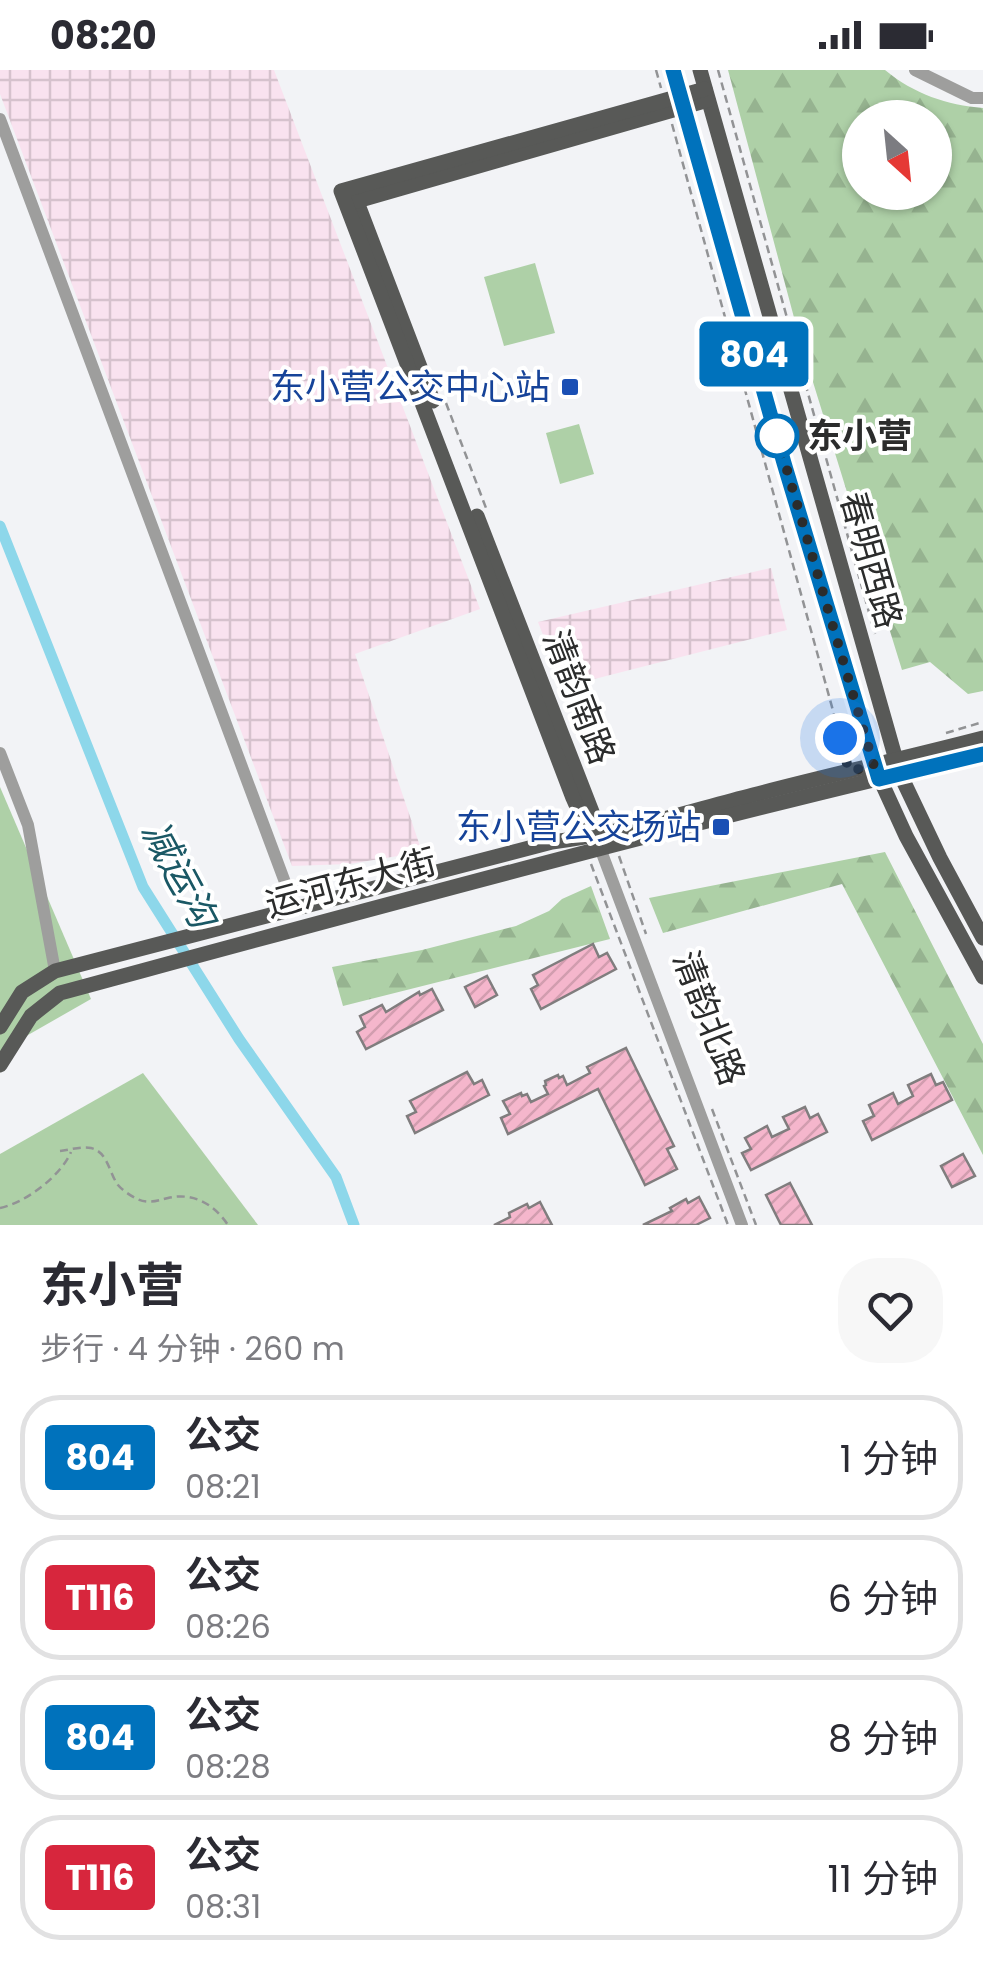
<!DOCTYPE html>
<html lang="zh">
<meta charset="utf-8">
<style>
body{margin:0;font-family:Poppins,"Noto Sans SC",sans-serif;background:#f7f7f7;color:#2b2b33;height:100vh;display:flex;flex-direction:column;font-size:38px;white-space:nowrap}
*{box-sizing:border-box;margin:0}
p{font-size:32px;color:#7c7c81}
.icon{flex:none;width:55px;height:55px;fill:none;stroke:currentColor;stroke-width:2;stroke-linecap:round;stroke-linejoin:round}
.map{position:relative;height:1155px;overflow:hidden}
.drawer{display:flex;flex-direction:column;background:#fff;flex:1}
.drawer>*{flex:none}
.badge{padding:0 20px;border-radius:8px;font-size:35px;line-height:65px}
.needle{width:65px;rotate:153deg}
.controls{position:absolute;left:842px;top:30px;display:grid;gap:20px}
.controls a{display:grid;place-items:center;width:110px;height:110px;border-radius:50%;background:#fff;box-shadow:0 2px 8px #0004;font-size:50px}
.you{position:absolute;width:50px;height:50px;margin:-25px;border:8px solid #fff;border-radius:50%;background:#1a73e8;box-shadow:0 0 0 15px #1a73e833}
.map>.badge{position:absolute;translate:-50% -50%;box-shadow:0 0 0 5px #fff}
.round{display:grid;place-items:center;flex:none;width:105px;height:105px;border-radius:40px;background:#f7f7f7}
.summary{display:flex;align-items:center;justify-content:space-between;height:170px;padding:0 40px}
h1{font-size:48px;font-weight:700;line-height:75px}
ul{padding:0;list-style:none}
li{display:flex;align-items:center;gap:30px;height:125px;margin:0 20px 15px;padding:0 20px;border:5px solid #e1e1e2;border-radius:40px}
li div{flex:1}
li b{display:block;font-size:38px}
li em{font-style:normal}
li .badge{min-width:110px;font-weight:700;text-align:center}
.status{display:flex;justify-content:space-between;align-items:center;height:70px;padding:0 50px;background:#fff;direction:ltr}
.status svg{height:28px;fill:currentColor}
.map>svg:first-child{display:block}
.industrial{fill:url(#industrial-grid)}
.forest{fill:url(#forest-firs);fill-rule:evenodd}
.green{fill:#aed0a7}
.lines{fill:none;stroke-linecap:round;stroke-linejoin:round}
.canal{stroke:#8dd7ea;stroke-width:11}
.building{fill:url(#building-hatch);stroke:#807d7e;stroke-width:2.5}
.path{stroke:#929395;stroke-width:2.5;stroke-dasharray:8 5;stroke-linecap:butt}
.minor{stroke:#9e9e9d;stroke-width:12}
.major{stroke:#585957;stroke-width:15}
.line-casing{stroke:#fff;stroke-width:22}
.line{stroke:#0072bc;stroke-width:15}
.walk{stroke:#2b2c2c;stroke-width:10;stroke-dasharray:0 18}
.transit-dot{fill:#1a4fb4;stroke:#fff;stroke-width:4}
.stop-dot{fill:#fff;stroke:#0072bc;stroke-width:5}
.labels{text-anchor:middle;stroke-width:8;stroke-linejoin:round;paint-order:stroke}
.transit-label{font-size:35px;fill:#164399;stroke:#fff;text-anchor:end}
.stop-label{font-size:35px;font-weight:bold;fill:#2b2c2c;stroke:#fff;text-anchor:start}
.street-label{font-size:35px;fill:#2b2c2c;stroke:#fff}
.water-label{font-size:38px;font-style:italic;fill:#1a5865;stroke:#fff}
</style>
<div class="status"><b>08:20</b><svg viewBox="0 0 49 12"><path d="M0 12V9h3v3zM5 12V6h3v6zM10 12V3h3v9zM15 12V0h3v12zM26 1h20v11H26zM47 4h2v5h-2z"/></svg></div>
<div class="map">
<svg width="983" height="1155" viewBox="0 0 983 1155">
<defs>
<pattern id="industrial-grid" width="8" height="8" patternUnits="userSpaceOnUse" patternTransform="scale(2.5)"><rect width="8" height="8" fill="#f9e2ef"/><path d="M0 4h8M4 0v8" fill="none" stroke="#d6c2cd"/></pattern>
<pattern id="forest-firs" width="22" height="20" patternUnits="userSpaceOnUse" patternTransform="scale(2.5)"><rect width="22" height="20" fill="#aed0a7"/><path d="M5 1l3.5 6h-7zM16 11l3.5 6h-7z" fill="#96b390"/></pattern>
<pattern id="building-hatch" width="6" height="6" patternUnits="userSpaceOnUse" patternTransform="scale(2.5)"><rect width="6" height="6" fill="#f5b6cc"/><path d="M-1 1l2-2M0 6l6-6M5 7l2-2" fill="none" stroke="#d29daf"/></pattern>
</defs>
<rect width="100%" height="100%" fill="#f2f3f6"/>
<g class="industrial">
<polygon points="0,0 274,0 480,539 355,584 422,782 349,794 292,796 0,24"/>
<polygon points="771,498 787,560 563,617 538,552"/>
</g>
<g class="forest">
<path d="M728 0H885C914 24 947 35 983 38V621L968 624 930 592 902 600 800 270ZM860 48H935V122H860Z"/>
<polygon points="885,782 983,974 983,1085 842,814 663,863 649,828"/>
<polygon points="591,816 610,869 343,936 332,897 422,880 516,856 549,841 562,829"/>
</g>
<g class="green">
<polygon points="535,193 555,263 504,276 484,207"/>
<polygon points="579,354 594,404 560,414 546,363"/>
<polygon points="0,717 91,929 0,981"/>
<polygon points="143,1003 258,1155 0,1155 0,1084"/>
</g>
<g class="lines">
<polyline class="canal" points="0,456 143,817 239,969 336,1107 354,1155"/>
</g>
<g class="building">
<polygon points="593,874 599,887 607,883 616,899 541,939 531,919 538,915 533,905"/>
<polygon points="487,906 497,925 475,937 465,917"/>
<polygon points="432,919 443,940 366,979 357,962 365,957 360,946 382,935 386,942 419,922 420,925"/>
<polygon points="626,978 674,1076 667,1079 677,1099 645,1115 598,1019 508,1064 501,1048 510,1044 503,1031 521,1023 522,1026 527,1024 531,1032 548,1024 544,1016 546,1015 545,1011 558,1005 559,1008 563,1006 567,1015 590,1003 587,997"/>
<polygon points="467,1002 474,1014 482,1010 489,1025 415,1063 407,1046 416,1042 410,1031"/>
<polygon points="931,1004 936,1015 943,1012 952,1030 872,1070 863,1051 874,1046 869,1035 893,1023 898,1034 913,1026 908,1015"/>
<polygon points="805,1037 810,1048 818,1044 827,1062 751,1100 742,1083 751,1079 745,1068 767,1056 772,1067 789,1059 783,1047"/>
<polygon points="963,1084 975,1106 952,1117 941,1096"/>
<polygon points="790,1113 812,1155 781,1155 766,1125"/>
<polygon points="699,1127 710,1148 696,1155 643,1155 672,1141 670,1138 686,1129 688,1133"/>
<polygon points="540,1132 552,1155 494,1155 510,1147 509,1143 527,1134 529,1138"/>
</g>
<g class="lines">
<g class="path">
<polyline points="656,0 661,18"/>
<polyline points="718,0 875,564"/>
<polyline points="672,54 846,688"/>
<polyline points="446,333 486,438"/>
<polyline points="946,663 983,652"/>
<polyline points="619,786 646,864"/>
<polyline points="591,794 728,1155"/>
<polyline points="712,1039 756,1155"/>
<path d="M60 1081C69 1080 82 1076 91 1078 108 1082 109 1103 118 1115 122 1120 131 1126 137 1129 148 1134 156 1131 168 1128 193 1122 214 1134 228 1155"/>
<path d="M0 1138C25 1133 61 1106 71 1082"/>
</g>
<g class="minor">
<polyline points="915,0 972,28 983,28"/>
<polyline points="0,49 295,839"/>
<polyline points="0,683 28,755 55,901"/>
<polyline points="600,778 742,1155"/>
</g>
<g class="major">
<polyline points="673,0 785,393 874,696 906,766 983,907"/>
<polyline points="700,0 900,704 940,788 983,868"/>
<polyline points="352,119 433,331"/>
<polyline points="350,133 708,30"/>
<polyline points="477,446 594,747 601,763 600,769"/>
<polyline points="600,778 590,766 573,728 341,121 705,19"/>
<path d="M0 957 22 922 55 901 552 772C620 764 687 742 753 725 829 705 906 688 983 668"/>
<path d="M0 995 31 946 60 923C367 840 673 756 983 684"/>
</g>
</g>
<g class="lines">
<g class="line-casing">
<polyline id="line" points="673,0 784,393 879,709 983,684"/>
</g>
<use href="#line" class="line"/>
<polyline class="walk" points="777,366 874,696 849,701 840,668"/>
</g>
<g class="transit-dot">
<rect x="560" y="307" width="20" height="20" rx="5"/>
<rect x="711" y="747" width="20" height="20" rx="5"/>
</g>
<circle class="stop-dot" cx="777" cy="366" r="20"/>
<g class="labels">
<g class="transit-label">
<text x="550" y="329">东小营公交中心站</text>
<text x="701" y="769">东小营公交场站</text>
</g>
<g class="stop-label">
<text x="807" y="378">东小营</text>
</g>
<g class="street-label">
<text transform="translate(871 490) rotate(74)" y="12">春明西路</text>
<text transform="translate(579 627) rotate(69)" y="12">清韵南路</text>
<text transform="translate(351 813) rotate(-15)" y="12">运河东大街</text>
<text transform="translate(709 948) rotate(69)" y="12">清韵北路</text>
</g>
<g class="water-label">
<text transform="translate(179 804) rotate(62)" y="13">减运沟</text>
</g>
</g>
</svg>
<div class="controls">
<a><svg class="needle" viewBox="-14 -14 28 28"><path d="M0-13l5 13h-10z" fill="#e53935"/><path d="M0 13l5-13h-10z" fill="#7c7c81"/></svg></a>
</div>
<div class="you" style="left:840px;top:668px"></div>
<b class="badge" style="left:754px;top:284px;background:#0072bc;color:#fff">804</b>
</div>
<section class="drawer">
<div class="summary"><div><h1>东小营</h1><p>步行 · 4 分钟 · 260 m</p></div><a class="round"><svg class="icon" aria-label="heart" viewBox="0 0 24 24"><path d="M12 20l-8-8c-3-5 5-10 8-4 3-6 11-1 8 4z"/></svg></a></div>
<ul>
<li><span class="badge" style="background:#0072bc;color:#fff">804</span><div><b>公交</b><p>08:21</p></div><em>1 分钟</em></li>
<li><span class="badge" style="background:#d7263d;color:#fff">T116</span><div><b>公交</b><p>08:26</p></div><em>6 分钟</em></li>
<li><span class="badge" style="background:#0072bc;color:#fff">804</span><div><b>公交</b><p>08:28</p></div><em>8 分钟</em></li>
<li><span class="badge" style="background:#d7263d;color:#fff">T116</span><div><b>公交</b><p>08:31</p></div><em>11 分钟</em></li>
</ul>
</section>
